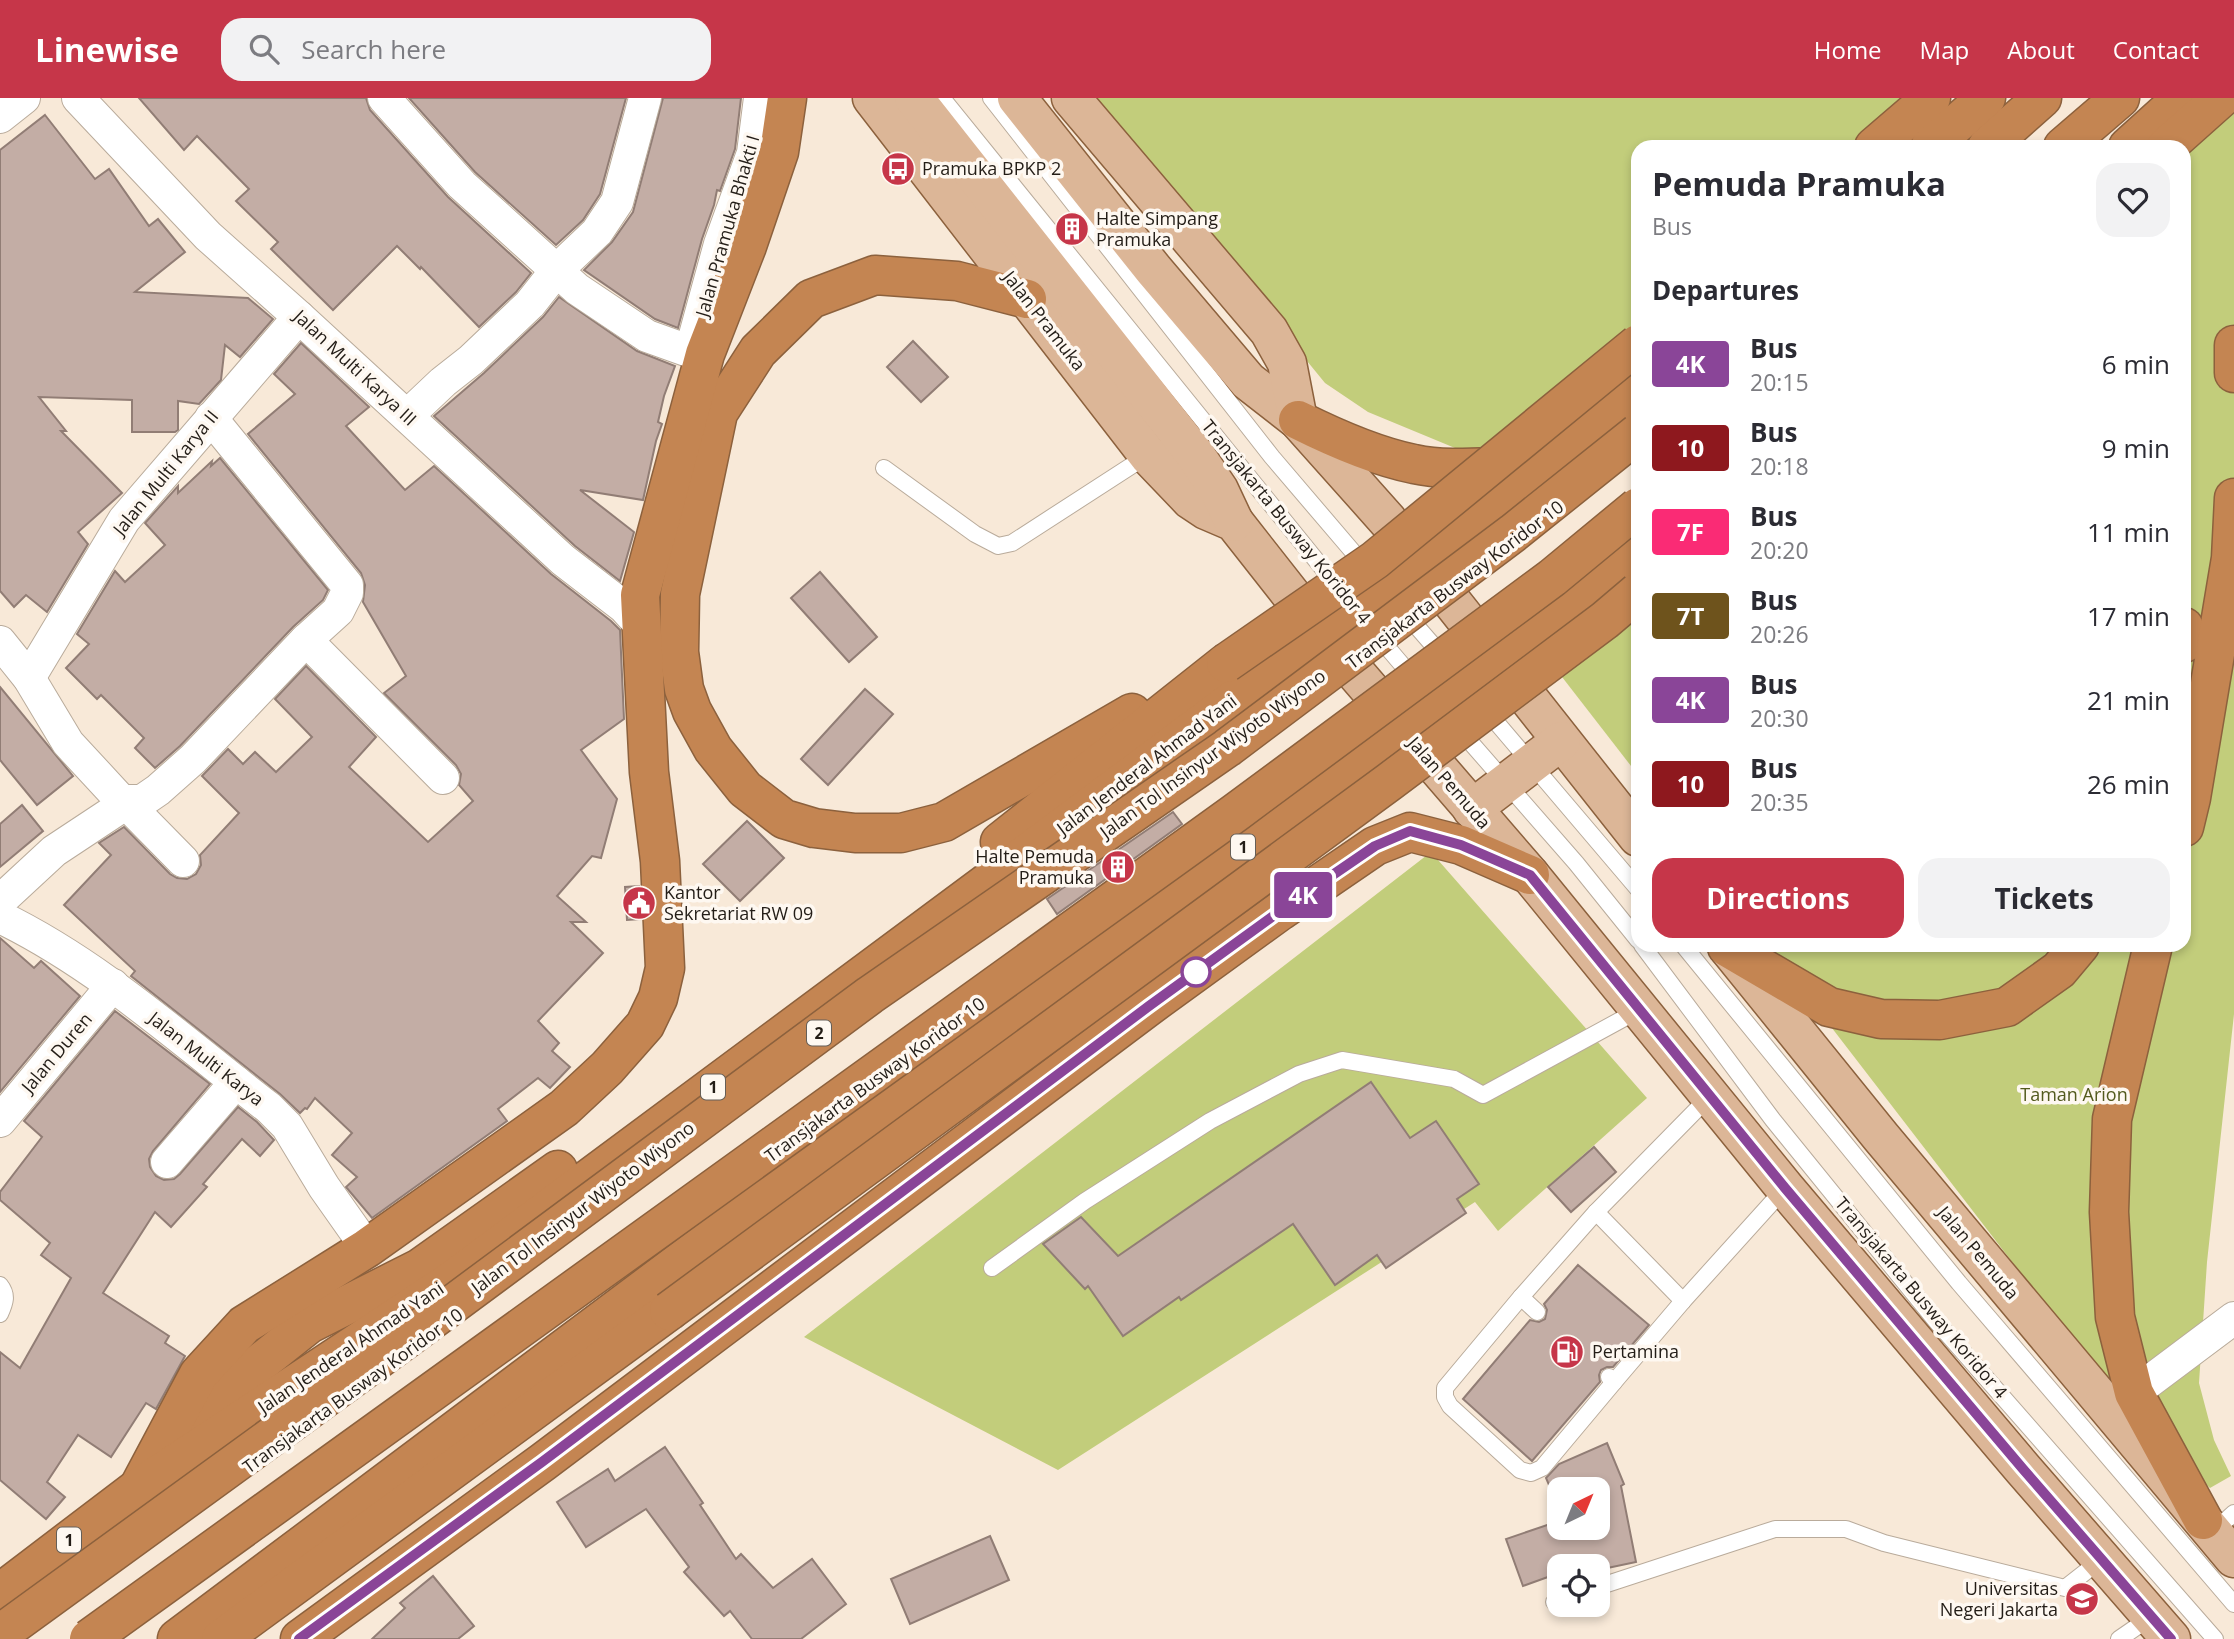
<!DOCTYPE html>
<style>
body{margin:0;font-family:"Open Sans",sans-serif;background:#f2f2f3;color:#2b2b33;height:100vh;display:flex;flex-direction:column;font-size:26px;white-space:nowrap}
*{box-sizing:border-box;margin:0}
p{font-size:23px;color:#7c7c81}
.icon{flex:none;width:38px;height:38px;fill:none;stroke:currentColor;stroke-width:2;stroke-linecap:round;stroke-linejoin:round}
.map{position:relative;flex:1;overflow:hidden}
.panel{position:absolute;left:1631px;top:42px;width:560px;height:812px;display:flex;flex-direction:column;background:#fff;border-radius:21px;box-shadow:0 4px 10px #0003}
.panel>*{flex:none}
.badge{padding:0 14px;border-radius:5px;font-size:24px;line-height:46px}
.needle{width:46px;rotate:43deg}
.tools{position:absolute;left:1547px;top:1379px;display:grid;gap:14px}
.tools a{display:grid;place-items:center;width:63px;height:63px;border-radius:14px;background:#fff;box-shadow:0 4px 10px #0003;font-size:35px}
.map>.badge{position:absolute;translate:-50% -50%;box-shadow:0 0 0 4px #fff}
h2{padding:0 21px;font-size:26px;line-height:63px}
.round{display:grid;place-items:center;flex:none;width:74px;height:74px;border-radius:21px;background:#f2f2f3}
.headline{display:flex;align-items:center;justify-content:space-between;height:119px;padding:0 21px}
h1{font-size:33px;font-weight:700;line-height:52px}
.cta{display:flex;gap:14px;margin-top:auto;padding:14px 21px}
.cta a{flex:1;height:80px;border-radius:21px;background:#c63649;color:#fff;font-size:28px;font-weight:700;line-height:80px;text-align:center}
.cta a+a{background:#f2f2f3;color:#2b2b33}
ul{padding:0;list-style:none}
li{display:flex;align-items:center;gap:21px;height:84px;padding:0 21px}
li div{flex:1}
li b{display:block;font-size:26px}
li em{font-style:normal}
li .badge{min-width:77px;font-weight:700;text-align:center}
header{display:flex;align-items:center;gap:42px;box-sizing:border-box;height:98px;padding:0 35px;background:#c63649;color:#fff}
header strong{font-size:33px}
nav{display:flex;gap:38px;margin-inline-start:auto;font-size:24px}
.search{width:490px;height:63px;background:#f2f2f3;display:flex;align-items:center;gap:18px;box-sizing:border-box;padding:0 24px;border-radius:21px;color:#7c7c81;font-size:26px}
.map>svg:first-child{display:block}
.green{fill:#c2cd7b}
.building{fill:#c3ada5;stroke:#917d75;stroke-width:2}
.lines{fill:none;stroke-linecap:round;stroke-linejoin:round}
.lane-casing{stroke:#b9ab9b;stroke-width:18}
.street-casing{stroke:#b9ab9b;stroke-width:34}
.primary-casing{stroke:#8c613d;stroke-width:41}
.highway-casing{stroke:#8c613d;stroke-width:41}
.lane{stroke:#fff;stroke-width:16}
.street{stroke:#fff;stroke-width:32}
.primary{stroke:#dcb697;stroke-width:38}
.highway{stroke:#c48552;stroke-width:38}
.highway-bridge-casing{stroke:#8c613d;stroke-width:41;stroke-linecap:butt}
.highway-bridge{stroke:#c48552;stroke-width:38}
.line-casing{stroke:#fff;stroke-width:16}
.line{stroke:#8a4598;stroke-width:10}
.stop-dot{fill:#fff;stroke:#8a4598;stroke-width:3.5}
.labels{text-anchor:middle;stroke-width:7;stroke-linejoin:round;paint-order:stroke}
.shield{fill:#fef8f1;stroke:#655f58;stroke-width:2}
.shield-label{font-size:16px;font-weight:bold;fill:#231d17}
.poi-label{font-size:18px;fill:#231d17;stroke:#fef8f1;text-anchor:start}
.street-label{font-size:18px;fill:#231d17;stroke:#fef8f1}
.park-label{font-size:18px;fill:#535a1e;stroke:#fef8f1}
</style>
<header>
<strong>Linewise</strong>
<div class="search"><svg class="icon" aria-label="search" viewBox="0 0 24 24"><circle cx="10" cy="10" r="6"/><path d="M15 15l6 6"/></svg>Search here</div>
<nav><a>Home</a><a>Map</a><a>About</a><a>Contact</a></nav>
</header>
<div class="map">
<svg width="2234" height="1541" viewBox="0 0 2234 1541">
<rect width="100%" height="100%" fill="#f8e9d8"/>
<g class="green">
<polygon points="1092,0 1906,0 1849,49 1638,49 1638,228 1491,352 1455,350 1368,314 1325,285"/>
<polygon points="2234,0 2234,916 2207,1164 2199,1285 2214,1342 2231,1378 2210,1390 2130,1317 1768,847 2184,847 2184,49"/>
<polygon points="1638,482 1638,677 1545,557"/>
<polygon points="1431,754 1647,1000 1498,1133 1475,1104 1058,1372 804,1239"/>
</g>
<g class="building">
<polygon points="139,0 366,0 370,12 448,99 531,175 516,194 479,229 421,169 420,171 397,148 333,212 271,151 278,144 236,103 249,91 197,38 184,52"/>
<polygon points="409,0 626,0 600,96 583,122 556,147 475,74"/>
<polygon points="663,0 741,0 735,51 720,93 717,92 714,107 702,141 678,230 655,221 584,172 612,144 633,114"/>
<polygon points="45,17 95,81 109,71 149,128 158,121 185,154 135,194 248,200 273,221 240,259 225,247 221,282 199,306 178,303 178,332 175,334 132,334 132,302 39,299 66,333 61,333 122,395 78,434 88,446 47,514 26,497 14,509 0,493 0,52"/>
<polygon points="559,199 637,253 675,268 664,298 658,324 662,326 656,343 643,402 580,392 634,434 620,483 575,448 434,318 484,275 543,219"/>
<polygon points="913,243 948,279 921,304 887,269"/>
<polygon points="301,245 369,309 346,328 405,392 434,368 551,476 611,523 620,532 624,621 581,652 617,701 601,760 592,758 557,798 586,824 571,824 603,855 538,923 559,945 552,953 570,969 550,990 538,980 498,1011 507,1023 372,1120 346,1089 357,1079 332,1057 352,1035 315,1000 307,1011 305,1010 300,1015 280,996 131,878 135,873 64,807 111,757 99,745 124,729 170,776 177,780 187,781 196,776 201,767 200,757 239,715 202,678 228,651 243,666 255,654 276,674 312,639 275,601 306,568 376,639 349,669 428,744 473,703 459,687 461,676 456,667 384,595 406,578 363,504 365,487 361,475 248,336 295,296 274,276"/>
<polygon points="220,360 328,492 323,502 293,529 180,648 155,670 135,650 144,640 101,597 97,601 66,570 89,546 77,536 115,473 125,484 165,447 145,425 178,388 178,395 212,363 211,368"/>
<polygon points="820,474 877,539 849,564 791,500"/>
<polygon points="0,589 73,678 37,707 0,662"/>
<polygon points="865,591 893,616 828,687 801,661"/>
<polygon points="22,707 43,733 0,769 0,726"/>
<polygon points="1173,714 1182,726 1057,816 1047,801"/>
<polygon points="747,723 784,760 740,803 703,766"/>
<polygon points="639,788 641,821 627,822 625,789"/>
<polygon points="0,840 34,870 41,863 80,898 0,994"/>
<polygon points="115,913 210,986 153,1053 149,1061 150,1069 156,1078 164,1082 174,1081 180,1076 238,1009 257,1024 274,1042 260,1058 242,1041 203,1086 207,1089 171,1129 155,1114 103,1195 169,1238 165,1245 185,1258 156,1311 146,1305 111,1359 78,1337 47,1384 65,1399 46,1421 0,1382 0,1254 20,1270 71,1180 41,1157 50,1145 0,1102 0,1094 42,1039 24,1023"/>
<polygon points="1371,984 1410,1040 1436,1023 1479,1086 1457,1101 1466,1115 1386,1170 1377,1157 1335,1187 1293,1126 1181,1202 1179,1199 1123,1238 1088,1188 1085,1191 1043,1146 1081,1119 1118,1158"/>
<polygon points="1594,1049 1616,1074 1571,1114 1548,1089"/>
<polygon points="1578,1167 1649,1227 1613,1269 1607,1269 1601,1272 1599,1277 1600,1284 1532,1363 1463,1301 1530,1222 1539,1224 1545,1221 1547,1212 1544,1206"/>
<polygon points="1607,1345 1624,1386 1621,1388 1636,1464 1598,1472 1598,1468 1584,1467 1559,1468 1559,1475 1523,1488 1506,1441 1559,1423 1559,1430 1598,1430 1598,1391 1559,1391 1559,1410 1546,1380 1559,1366"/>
<polygon points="665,1349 703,1405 700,1407 736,1461 741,1456 773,1490 812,1461 846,1506 801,1541 752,1541 730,1513 724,1518 684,1474 689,1469 646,1411 586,1449 557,1404 608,1371 615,1383"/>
<polygon points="990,1438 1009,1482 910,1526 891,1481"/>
<polygon points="433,1478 474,1528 458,1541 372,1541 405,1510 400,1505"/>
</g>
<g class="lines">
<g class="lane-casing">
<g id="lane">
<polyline points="942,0 1337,488"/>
<polyline points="991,0 1272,359 1365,468"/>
<polyline points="884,370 975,436 998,448 1012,445 1148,357"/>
<polyline points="1405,515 1445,561"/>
<polyline points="1375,535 1415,582"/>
<polyline points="1485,611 1638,791"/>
<polyline points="1458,630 1576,765 1638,842"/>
<polyline points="1642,847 1773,1022 1936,1223 2215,1541"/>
<polyline points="1683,847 1959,1185 2234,1506"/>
<polyline points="1596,1114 1683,1203"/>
<polyline points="992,1170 1085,1103 1210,1023 1299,976 1342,962 1454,981 1483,997 1639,912"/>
<path d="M0 1187C8 1197 5 1205 0 1216"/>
<polyline points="1521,1199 1445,1290 1445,1299 1450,1308 1520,1372 1531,1375 1542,1370 1614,1284"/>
<polyline points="1537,1214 1521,1199 1596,1114 1709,999"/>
<polyline points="1609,1279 1614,1284 1683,1203 1785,1090"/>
<polyline points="2213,1434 2234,1415"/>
<polyline points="1598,1489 1775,1431 1846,1431 1884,1445 2065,1490 2102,1461"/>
<polyline points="1554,1504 1559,1502"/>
<polyline points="2119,1541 2151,1519"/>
</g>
</g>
<g class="street-casing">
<g id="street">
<polyline points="78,0 208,138 299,219 563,462 624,509 643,530"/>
<polyline points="384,0 462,87 577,191 647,238 686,252 705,256"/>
<polyline points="0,19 24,0"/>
<polyline points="694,241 720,146 753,55 760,0"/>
<polyline points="407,318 443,284 471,262 530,206 556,173 597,134 617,104 645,0"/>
<polyline points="306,542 443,680"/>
<polyline points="0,544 29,580 68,645 117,698 122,708 54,753 0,803"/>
<polyline points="29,580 124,422 299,219"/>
<polyline points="121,703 142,703 158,692 193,661 306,542 338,513 347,495 347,487 211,320"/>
<polyline points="125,704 183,763"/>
<path d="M0 819C99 867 182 943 269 1010L287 1028 324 1089 367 1150"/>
<polyline points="0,1023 113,887"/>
<polyline points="167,1064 236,984"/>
<polyline points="2134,1295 2234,1220"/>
</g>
</g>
<g class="primary-casing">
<g id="primary">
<polyline points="872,0 1148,357 1191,402 1206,412 1234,424 1322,536 1530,777 1785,1090 2023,1371 2171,1541"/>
<polyline points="914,0 1194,355 1219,392 1234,424"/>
<polyline points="1017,0 1153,171 1248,283 1298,322 1388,423 1638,739"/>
<polyline points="1071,0 1269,233 1287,265 1298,322"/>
<polyline points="1472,711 1561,643"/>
<polyline points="1729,851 1881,1039 2234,1460"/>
</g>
</g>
<g class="highway-casing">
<g id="highway">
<polyline points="1874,49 1931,0"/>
<polyline points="1930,49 1986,0"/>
<polyline points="1987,49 2042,0"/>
<polyline points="2063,49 2120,0"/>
<polyline points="2128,49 2181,1"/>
<polyline points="2166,49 2221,0"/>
<polyline points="1027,201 957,183 875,177 811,201 758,253 718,315 680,496 679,554 684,591 692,613 713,651 745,691 784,721 814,730 855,735 901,735 944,724 1132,615"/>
<polyline points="2234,247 2234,275"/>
<path d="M1298 322C1334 340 1374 358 1414 366 1445 373 1480 369 1511 368"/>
<polyline points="2184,529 2184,545"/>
<polyline points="2184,729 2191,700 2231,460 2234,400"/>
<polyline points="1000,744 1226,565"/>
<polyline points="2153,847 2112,1021 2109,1114 2115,1219 2134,1295 2203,1422"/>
<polyline points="1727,849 1829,909 1881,921 1940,922 2007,909 2059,872 2080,847"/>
<polyline points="189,1346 236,1284 309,1226 420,1170 558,1072"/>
<polyline points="141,1385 199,1276 244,1227 367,1150 564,1010 607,970 645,927 658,900 665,870 660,763 649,674 640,497 705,256 747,148 779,54 787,0"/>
<polyline points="0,1495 138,1390 451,1183 1322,536 1586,337 1638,294"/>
<polyline points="177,1541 869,1022 1438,608 1638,453"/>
<polyline points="221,1541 669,1213"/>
<polyline points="300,1541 543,1364 1149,908 1280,813 1375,748 1410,734 1461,747 1530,777"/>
</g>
</g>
<use href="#lane" class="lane"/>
<use href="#street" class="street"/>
<use href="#primary" class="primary"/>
<use href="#highway" class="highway"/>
<g class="highway-bridge-casing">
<g id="highway-bridge">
<polyline points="1226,565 1375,462 1638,246"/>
<polyline points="669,1213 1389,684 1605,522 1638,494"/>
<polyline points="0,1536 406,1241 870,897 1227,650 1513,435 1638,335"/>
<polyline points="89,1541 1235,715 1552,480 1638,409"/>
</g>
</g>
<use href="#highway-bridge" class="highway-bridge"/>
</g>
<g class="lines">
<g class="line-casing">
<polyline id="line" points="299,1541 542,1364 1149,908 1280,813 1375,748 1410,733 1461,747 1530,777 1785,1090 2023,1371 2171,1541"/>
</g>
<use href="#line" class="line"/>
</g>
<defs>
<g id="bus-disc" transform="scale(1.75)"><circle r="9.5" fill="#c63649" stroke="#fef8f1"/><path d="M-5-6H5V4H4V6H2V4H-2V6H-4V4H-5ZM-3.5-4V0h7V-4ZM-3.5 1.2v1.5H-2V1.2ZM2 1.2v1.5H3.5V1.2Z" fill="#fff"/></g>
<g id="building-disc" transform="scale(1.75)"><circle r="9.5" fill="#c63649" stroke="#fef8f1"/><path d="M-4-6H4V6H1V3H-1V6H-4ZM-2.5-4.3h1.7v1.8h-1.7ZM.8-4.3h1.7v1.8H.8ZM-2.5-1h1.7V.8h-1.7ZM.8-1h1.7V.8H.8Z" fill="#fff"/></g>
<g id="civic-disc" transform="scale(1.75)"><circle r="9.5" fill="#c63649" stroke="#fef8f1"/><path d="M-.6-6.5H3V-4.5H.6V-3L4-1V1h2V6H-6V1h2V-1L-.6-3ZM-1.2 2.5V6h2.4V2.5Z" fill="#fff"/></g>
<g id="fuel-disc" transform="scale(1.75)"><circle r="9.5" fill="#c63649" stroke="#fef8f1"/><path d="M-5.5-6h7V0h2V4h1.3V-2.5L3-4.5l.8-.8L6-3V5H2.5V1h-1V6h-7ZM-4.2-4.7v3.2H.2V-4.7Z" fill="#fff"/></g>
<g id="university-disc" transform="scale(1.75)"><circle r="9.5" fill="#c63649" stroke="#fef8f1"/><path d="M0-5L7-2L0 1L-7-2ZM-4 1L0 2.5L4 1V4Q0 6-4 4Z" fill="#fff"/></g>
</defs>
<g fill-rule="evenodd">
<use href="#bus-disc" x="898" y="71"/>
<use href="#building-disc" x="1072" y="131"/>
<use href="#building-disc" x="1118" y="769"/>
<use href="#civic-disc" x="639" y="805"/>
<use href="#fuel-disc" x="1567" y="1254"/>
<use href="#university-disc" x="2082" y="1501"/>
</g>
<circle class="stop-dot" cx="1196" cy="874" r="14"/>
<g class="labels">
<g class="shield">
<rect x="1231" y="736.5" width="24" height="25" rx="5"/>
<rect x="807" y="922.5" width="24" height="25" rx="5"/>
<rect x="701" y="976.5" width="24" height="25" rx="5"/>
<rect x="57" y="1429.5" width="24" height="25" rx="5"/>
</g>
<g class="shield-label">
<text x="1243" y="755">1</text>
<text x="819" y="941">2</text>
<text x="713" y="995">1</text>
<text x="69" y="1448">1</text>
</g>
<g class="poi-label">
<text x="922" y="77">Pramuka BPKP 2</text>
<text x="1096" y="127">Halte Simpang<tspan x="1096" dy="21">Pramuka</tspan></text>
<text x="1094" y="765" text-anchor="end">Halte Pemuda<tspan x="1094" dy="21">Pramuka</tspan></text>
<text x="664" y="801">Kantor<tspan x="664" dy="21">Sekretariat RW 09</tspan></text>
<text x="1592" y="1260">Pertamina</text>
<text x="2058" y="1497" text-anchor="end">Universitas<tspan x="2058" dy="21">Negeri Jakarta</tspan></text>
</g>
<g class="street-label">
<text transform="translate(728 128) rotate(-74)" y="6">Jalan Pramuka Bhakti I</text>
<text transform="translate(1044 223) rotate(52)" y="6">Jalan Pramuka</text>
<text transform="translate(355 270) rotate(43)" y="6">Jalan Multi Karya III</text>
<text transform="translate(166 375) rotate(-51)" y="6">Jalan Multi Karya II</text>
<text transform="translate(1286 424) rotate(51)" y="6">Transjakarta Busway Koridor 4</text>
<text transform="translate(1455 487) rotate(-37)" y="6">Transjakarta Busway Koridor 10</text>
<text transform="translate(1213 656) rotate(-36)" y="6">Jalan Tol Insinyur Wiyoto Wiyono</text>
<text transform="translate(1147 667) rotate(-37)" y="6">Jalan Jenderal Ahmad Yani</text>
<text transform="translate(1449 685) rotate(49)" y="6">Jalan Pemuda</text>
<text transform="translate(57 955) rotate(-50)" y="6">Jalan Duren</text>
<text transform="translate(206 961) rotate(38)" y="6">Jalan Multi Karya</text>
<text transform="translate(875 982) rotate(-36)" y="6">Transjakarta Busway Koridor 10</text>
<text transform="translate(583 1110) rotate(-37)" y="6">Jalan Tol Insinyur Wiyoto Wiyono</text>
<text transform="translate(1978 1155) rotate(50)" y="6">Jalan Pemuda</text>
<text transform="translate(1921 1200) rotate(50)" y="6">Transjakarta Busway Koridor 4</text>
<text transform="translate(351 1250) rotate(-34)" y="6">Jalan Jenderal Ahmad Yani</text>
<text transform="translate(353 1293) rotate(-36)" y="6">Transjakarta Busway Koridor 10</text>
</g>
<g class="park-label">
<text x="2074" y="1003">Taman Arion</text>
</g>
</g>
</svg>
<div class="tools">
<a><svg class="needle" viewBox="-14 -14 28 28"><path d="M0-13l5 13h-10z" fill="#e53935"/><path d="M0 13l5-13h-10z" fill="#7c7c81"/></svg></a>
<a><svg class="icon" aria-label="locate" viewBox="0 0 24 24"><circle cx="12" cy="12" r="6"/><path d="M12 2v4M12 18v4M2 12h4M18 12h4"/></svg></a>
</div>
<b class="badge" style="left:1303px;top:797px;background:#8a4598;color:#fff">4K</b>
<section class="panel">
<div class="headline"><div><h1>Pemuda Pramuka</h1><p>Bus</p></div><a class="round"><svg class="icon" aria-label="heart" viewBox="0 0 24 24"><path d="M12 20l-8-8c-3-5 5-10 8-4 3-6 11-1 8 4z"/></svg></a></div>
<h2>Departures</h2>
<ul>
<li><span class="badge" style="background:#8a4598;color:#fff">4K</span><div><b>Bus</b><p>20:15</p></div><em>6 min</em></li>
<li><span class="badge" style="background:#8e181e;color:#fff">10</span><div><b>Bus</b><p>20:18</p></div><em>9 min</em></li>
<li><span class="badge" style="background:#fa2b75;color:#fff">7F</span><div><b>Bus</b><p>20:20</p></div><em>11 min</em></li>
<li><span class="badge" style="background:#6e531c;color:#fff">7T</span><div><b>Bus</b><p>20:26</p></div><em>17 min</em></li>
<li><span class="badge" style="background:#8a4598;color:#fff">4K</span><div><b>Bus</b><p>20:30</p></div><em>21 min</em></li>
<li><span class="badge" style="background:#8e181e;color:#fff">10</span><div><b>Bus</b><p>20:35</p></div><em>26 min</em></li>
</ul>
<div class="cta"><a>Directions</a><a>Tickets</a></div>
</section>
</div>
